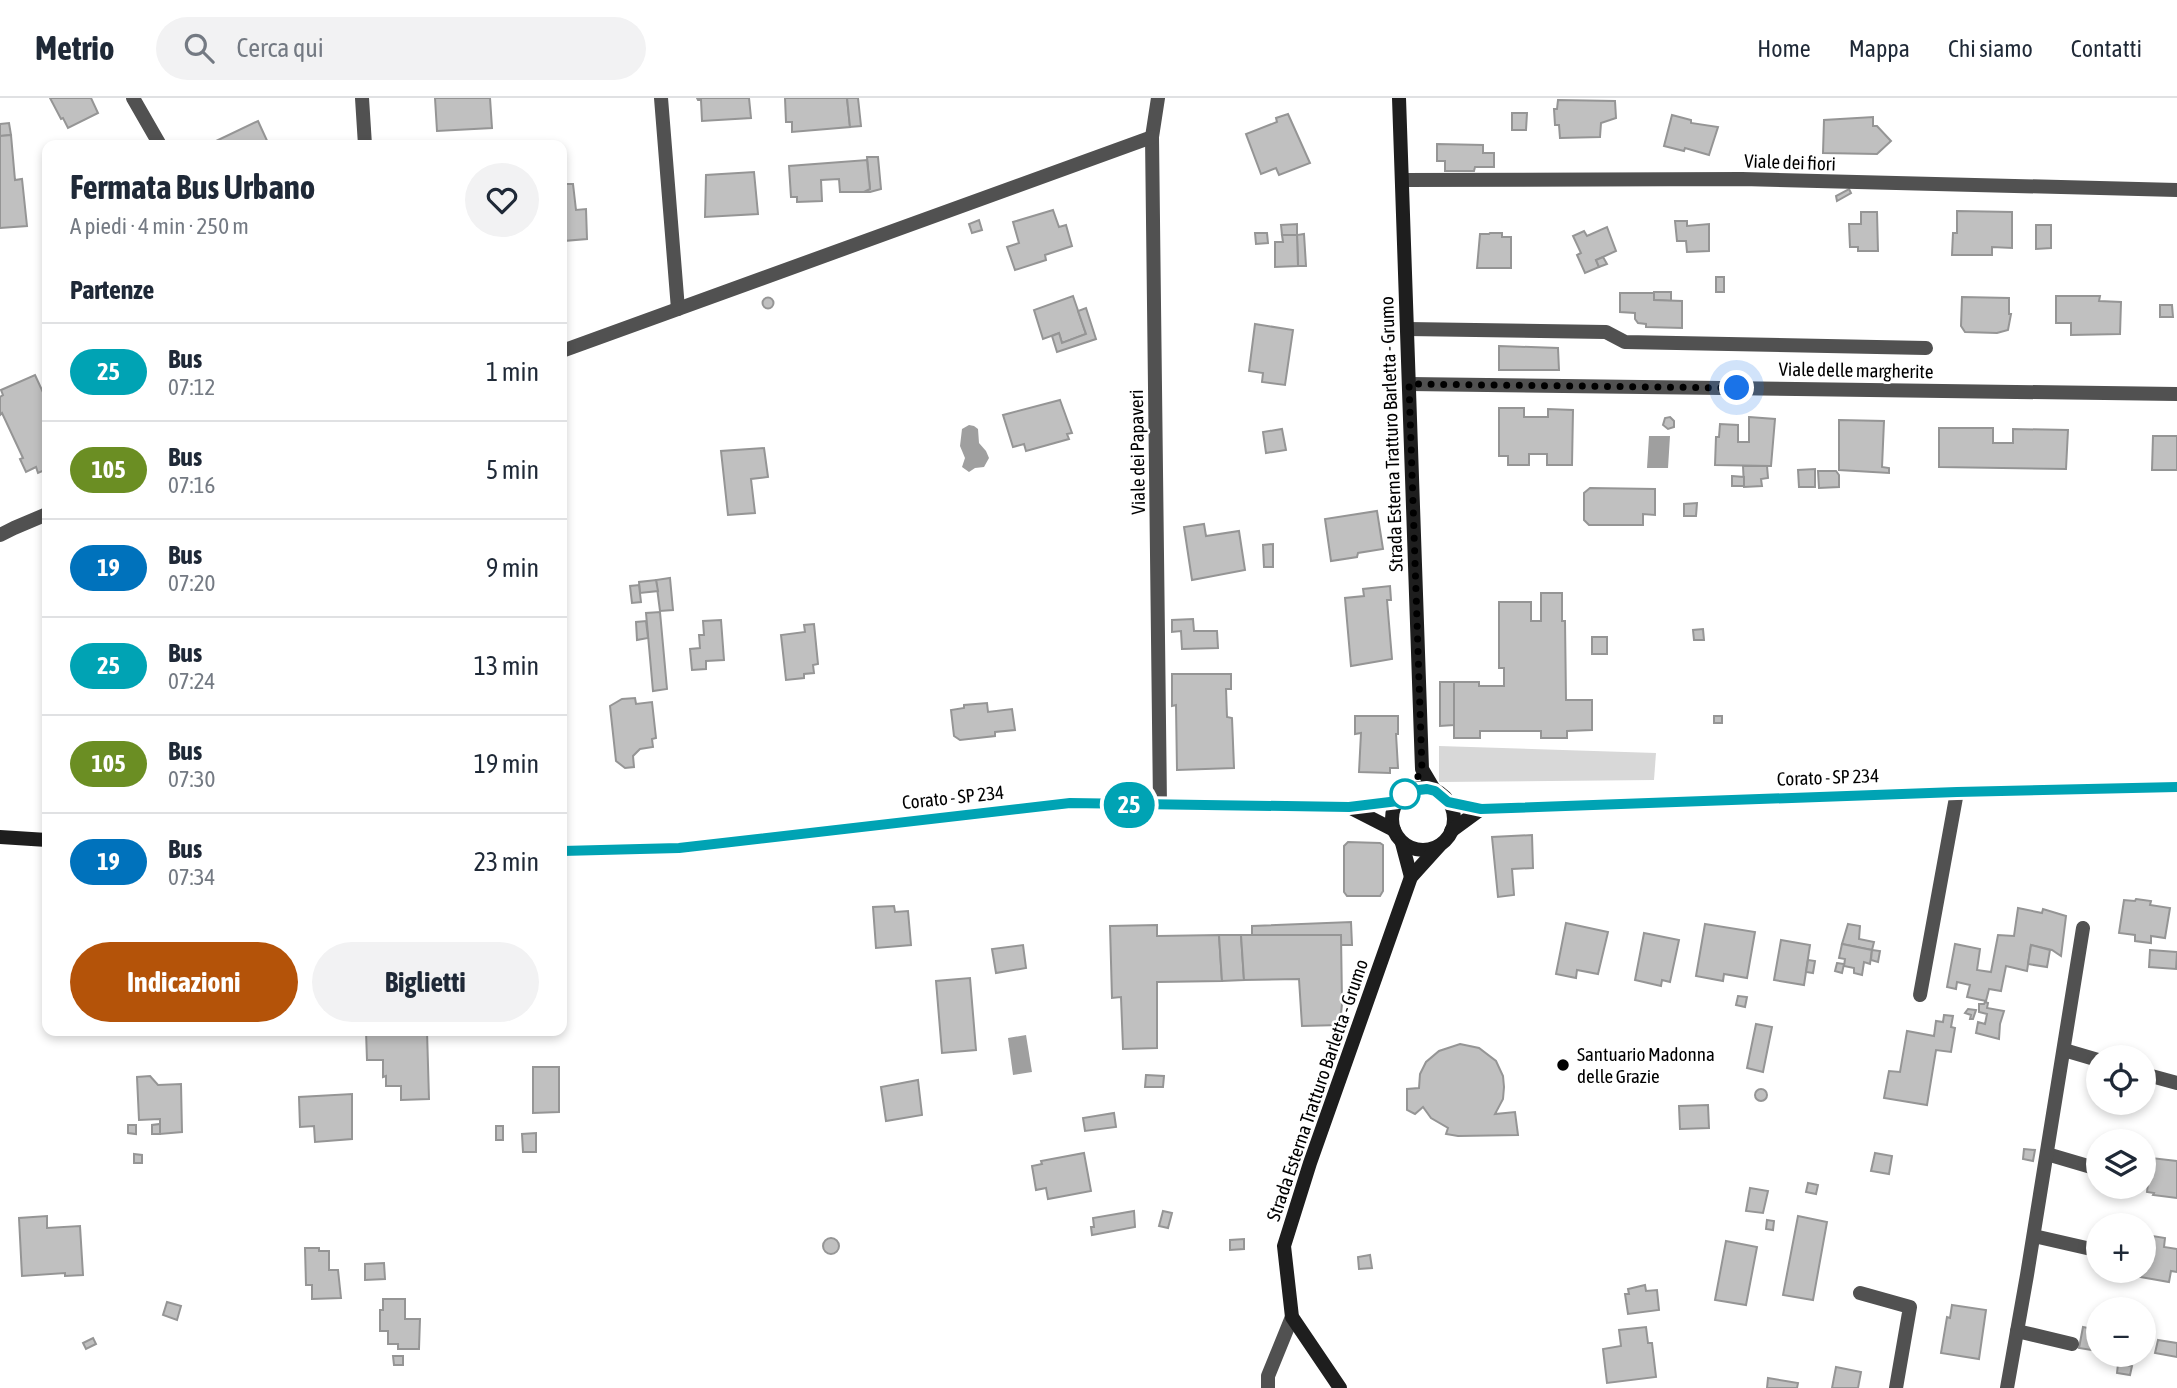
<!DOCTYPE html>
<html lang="it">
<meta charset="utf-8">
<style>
body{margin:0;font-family:"Asap Condensed",sans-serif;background:#f2f2f3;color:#1f2937;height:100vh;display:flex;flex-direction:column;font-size:26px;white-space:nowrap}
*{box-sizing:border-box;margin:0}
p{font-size:23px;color:#747a83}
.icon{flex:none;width:38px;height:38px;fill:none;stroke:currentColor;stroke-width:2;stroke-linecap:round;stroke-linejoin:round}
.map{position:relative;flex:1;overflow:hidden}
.side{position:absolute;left:42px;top:42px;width:525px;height:896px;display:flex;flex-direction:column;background:#fff;border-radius:14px;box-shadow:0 4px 10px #0003}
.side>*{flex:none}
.badge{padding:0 14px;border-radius:23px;font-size:24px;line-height:46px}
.fabs{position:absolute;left:2086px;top:947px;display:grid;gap:14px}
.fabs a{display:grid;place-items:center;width:70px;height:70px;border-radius:50%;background:#fff;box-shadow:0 4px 10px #0003;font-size:35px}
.you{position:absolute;width:35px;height:35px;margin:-18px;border:5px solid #fff;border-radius:50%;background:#1a73e8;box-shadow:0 0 0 10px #1a73e833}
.map>.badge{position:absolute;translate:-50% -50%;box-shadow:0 0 0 4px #fff}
h2{padding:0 28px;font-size:26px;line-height:63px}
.round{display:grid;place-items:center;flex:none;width:74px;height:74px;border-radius:37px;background:#f2f2f3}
.head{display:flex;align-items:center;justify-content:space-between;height:119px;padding:0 28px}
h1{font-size:33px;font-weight:700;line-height:52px}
.primary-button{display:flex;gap:14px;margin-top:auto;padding:14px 28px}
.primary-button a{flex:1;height:80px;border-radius:42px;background:#b45309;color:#fff;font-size:28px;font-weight:700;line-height:80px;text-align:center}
.primary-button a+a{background:#f2f2f3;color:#1f2937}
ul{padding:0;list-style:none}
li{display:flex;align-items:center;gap:21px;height:98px;padding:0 28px;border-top:2px solid #e0e1e3}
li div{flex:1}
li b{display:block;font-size:26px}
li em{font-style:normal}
li .badge{min-width:77px;font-weight:700;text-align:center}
header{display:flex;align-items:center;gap:42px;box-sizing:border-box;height:98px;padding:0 35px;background:#fff;border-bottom:2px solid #e0e1e3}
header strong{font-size:33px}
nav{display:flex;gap:38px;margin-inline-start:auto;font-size:24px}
.search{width:490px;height:63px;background:#f2f2f3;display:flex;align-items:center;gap:18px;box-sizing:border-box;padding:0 24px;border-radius:38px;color:#747a83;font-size:26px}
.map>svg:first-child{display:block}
.green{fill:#d8d8d8}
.water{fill:#9f9f9f}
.building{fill:#c0c0c0;stroke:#959595;stroke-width:2}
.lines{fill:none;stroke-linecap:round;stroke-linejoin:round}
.street{stroke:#515151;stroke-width:14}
.secondary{stroke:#1e1e1e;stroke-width:14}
.line-casing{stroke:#fff;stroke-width:16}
.line{stroke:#00a3b4;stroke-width:10}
.walk{stroke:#000;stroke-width:7;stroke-dasharray:0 12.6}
.stop-dot{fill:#fff;stroke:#00a3b4;stroke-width:3.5}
.poi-dot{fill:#000;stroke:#fff;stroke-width:2.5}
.labels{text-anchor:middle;stroke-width:5;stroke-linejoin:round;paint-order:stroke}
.street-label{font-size:19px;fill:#000;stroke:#fff}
.poi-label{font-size:19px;fill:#000;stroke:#fff;text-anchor:start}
</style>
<header>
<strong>Metrio</strong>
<div class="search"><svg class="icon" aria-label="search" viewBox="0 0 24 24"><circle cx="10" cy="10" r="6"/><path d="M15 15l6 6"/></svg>Cerca qui</div>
<nav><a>Home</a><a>Mappa</a><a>Chi siamo</a><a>Contatti</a></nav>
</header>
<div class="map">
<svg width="2177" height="1290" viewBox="0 0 2177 1290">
<rect width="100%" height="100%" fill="#fff"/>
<polygon class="green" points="1439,648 1656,655 1654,682 1439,684"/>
<g class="water">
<polygon points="969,327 974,328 978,331 979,345 986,353 989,360 984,369 975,370 969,374 962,369 965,360 960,348 962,331"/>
<polygon points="1649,338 1670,338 1668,370 1647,370"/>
<polygon points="1026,937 1032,974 1013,977 1008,940"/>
</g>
<g class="building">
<polygon points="50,0 91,0 98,15 68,30 63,20 61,21"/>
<polygon points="435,0 490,0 492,30 437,33"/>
<polygon points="697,0 749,0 751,20 702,23 701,2 698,2"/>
<polygon points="785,0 847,0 850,29 792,34 792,24 786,24"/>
<polygon points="847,0 858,0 861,28 850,29"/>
<polygon points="1558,2 1615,3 1616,20 1601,25 1600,39 1560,40 1559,27 1555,27 1554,11 1557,11"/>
<polygon points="1512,15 1527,15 1526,32 1512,32"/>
<polygon points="1288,16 1310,65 1279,77 1276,70 1261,76 1246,36 1277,24 1276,20"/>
<polygon points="1672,17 1691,22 1691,25 1718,29 1709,57 1685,50 1684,53 1664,48"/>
<polygon points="1873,19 1873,28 1877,28 1891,43 1877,56 1823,55 1824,22"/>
<polygon points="258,23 269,47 218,47 216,43"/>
<polygon points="9,25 11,37 0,38 0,26"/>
<polygon points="11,37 15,82 22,81 27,128 0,130 0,38"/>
<polygon points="1437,46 1483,47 1483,55 1494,55 1494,69 1475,69 1474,73 1445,73 1445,63 1437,63"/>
<polygon points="867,59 878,59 881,91 870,94 864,94 870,91"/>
<polygon points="867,62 870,91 864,94 840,94 839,81 821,82 822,103 797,104 797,99 791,99 789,68"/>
<polygon points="754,74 758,116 705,119 706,77"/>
<polygon points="562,86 573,86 576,112 586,111 587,141 564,143 565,153 562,153"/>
<polygon points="1849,91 1851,95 1837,103 1836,98"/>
<polygon points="1053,112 1059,129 1066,127 1072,148 1045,157 1046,162 1015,172 1007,149 1019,145 1013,124"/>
<polygon points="1957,113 2012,114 2012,150 1992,149 1992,157 1952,157 1953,135 1957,135"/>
<polygon points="1861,114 1877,114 1878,153 1858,153 1858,149 1850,149 1849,126 1861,126"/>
<polygon points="979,122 982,132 972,135 969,126"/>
<polygon points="1675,123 1687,123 1687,128 1709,126 1709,153 1687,154 1686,143 1677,143"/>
<polygon points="1297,126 1297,137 1282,137 1281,127"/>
<polygon points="2036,127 2051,127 2051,150 2036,151"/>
<polygon points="1607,129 1616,153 1596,162 1599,169 1585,175 1577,157 1581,155 1573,138 1584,133 1587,138"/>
<polygon points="1255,135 1267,135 1268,145 1256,146"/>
<polygon points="1490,135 1502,135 1502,139 1511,139 1511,170 1477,170 1480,136 1489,136"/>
<polygon points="1304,136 1306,168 1298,168 1297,137"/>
<polygon points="1282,137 1297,137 1298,168 1275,169 1275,144 1283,144"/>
<polygon points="1603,159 1607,166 1599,169 1596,162"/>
<rect x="1716" y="179" width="8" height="15"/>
<polygon points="1654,194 1671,194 1671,203 1654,202"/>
<polygon points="1620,195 1654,195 1654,202 1682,203 1682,230 1646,229 1646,226 1638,225 1635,221 1635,215 1620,214"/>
<polygon points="1073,198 1086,236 1062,245 1059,235 1043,241 1034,212"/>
<polygon points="2056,198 2100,198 2099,203 2121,204 2120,236 2071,237 2071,225 2056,225"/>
<polygon points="1962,199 2009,200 2009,216 2011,216 2008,232 1997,235 1965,234 1961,228"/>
<circle cx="768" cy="205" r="5.5"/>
<polygon points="2160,207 2172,207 2173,219 2160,219"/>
<polygon points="1086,210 1096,241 1057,254 1052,238 1059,235 1062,245 1086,236 1078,213"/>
<polygon points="1255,226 1293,232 1285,287 1262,284 1263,275 1249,273"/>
<polygon points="1499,248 1558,250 1559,272 1499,272"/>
<polygon points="35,277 47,303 47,371 38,375 36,369 26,374 20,361 23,360 2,315 0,317 0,299 3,297 1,292"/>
<polygon points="1060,302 1072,335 1067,336 1069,341 1026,353 1024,346 1013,349 1003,317"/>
<polygon points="1499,310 1524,310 1524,319 1548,319 1548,311 1573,312 1572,367 1547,367 1547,356 1529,356 1529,367 1508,367 1508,358 1499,358"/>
<polygon points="1670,319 1674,323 1674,329 1668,331 1663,327 1665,320"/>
<polygon points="1749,319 1775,321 1771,368 1715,367 1716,339 1719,339 1720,326 1738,327 1738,344 1749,344"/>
<polygon points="1839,322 1884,323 1882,369 1889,370 1889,375 1839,372"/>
<polygon points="1939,330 1993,330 1993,345 2013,345 2013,331 2068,332 2066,371 1939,369"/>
<polygon points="1282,331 1286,352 1266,355 1263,334"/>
<polygon points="2153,338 2177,338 2177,372 2152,372"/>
<polygon points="764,350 768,379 751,381 755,415 728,417 721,353"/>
<polygon points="1743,368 1767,368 1768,380 1761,381 1762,388 1744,389"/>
<polygon points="1815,371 1815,389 1799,389 1798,372"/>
<polygon points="1818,373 1836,373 1839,377 1839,389 1819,390"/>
<polygon points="1732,378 1744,379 1744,388 1732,388"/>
<polygon points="1590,390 1655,391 1655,417 1643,416 1643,427 1589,427 1584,422 1584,395"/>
<polygon points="1697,405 1696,418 1684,418 1684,406"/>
<polygon points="1377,413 1383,451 1358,455 1357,459 1331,463 1325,421"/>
<polygon points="1204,426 1206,438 1239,433 1245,472 1192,482 1184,429"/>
<polygon points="1273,446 1273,469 1264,469 1263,447"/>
<polygon points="670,480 673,512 660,513 656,482"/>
<polygon points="656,482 658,493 640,495 639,484"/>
<polygon points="639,487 641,504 632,505 630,488"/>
<polygon points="1390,488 1391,502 1387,502 1392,561 1351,568 1345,500 1364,498 1363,491"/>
<polygon points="1541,495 1562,495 1562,523 1565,523 1566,602 1592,602 1592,632 1567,633 1567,640 1541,640 1541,633 1480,633 1480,640 1454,640 1454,584 1479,584 1479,588 1504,588 1504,570 1499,570 1499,504 1531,504 1531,523 1541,523"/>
<polygon points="660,514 667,591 653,593 646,515"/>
<polygon points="1193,521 1194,533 1217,533 1218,550 1182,551 1181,533 1172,534 1172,522"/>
<polygon points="721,522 724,562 706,563 706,571 692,572 690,551 700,550 699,537 704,537 703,523"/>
<polygon points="646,523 648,540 637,542 636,524"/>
<polygon points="814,526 818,566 813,567 814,575 804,576 804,580 786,582 781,537 805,534 804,527"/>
<polygon points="1703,531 1704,542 1694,542 1693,532"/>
<rect x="1592" y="539" width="15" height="17"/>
<polygon points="1172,576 1231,576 1231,591 1226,591 1227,619 1232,620 1234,670 1177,672 1176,607 1172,608"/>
<polygon points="1440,584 1454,584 1454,627 1440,628"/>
<polygon points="635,600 636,606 652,604 656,640 652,641 653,649 640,651 633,658 634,669 625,670 616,663 610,608 622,601"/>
<polygon points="987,605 988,614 1012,611 1015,632 995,634 995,638 960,642 954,638 951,612 964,610 964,607"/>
<polygon points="1355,618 1398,618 1398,636 1396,636 1398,670 1390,670 1390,675 1359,674 1361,635 1355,636"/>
<rect x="1714" y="618" width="8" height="7"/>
<polygon points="1532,737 1533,770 1512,771 1514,797 1498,799 1492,739"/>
<polygon points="1348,744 1380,745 1383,747 1383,793 1380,798 1347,798 1344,794 1344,748"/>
<polygon points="2136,801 2151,803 2150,807 2170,810 2165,840 2151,838 2151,845 2135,843 2135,837 2119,835 2124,802 2135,803"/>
<polygon points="894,808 895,814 908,813 911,847 876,850 873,809"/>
<polygon points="2018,810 2042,815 2043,811 2066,818 2061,858 2052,852 2031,847 2027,873 2006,868 2001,893 1989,891 1986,903 1967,899 1970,887 1957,884 1956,891 1947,889 1955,846 1980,851 1977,872 1991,874 1998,837 2014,838"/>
<polygon points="1351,824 1352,847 1341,847 1341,837 1252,837 1252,828"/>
<polygon points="1566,825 1608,834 1598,876 1577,872 1576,880 1556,876"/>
<polygon points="1705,826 1755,834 1747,880 1724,876 1723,883 1696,878"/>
<polygon points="1848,826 1860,828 1859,841 1874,844 1872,852 1842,846"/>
<polygon points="1157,827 1157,838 1219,837 1222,883 1157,884 1157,950 1123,951 1121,899 1112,900 1110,828"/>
<polygon points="1644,835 1679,842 1670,884 1662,882 1661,888 1635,882"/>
<polygon points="1219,837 1241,837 1244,882 1222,883"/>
<polygon points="1241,837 1341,837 1342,906 1340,927 1302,928 1299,881 1244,882"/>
<polygon points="1781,842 1810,847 1804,887 1774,882"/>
<polygon points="1842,846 1872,852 1870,866 1864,864 1862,877 1854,875 1854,870 1844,868 1845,861 1839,860"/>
<polygon points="1023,847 1026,870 996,875 992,851"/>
<polygon points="2031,847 2050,852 2047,869 2028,866"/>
<polygon points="1872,852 1880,853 1878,864 1871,862"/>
<polygon points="2150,852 2177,854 2176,871 2149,869"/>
<polygon points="1808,862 1815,863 1813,875 1806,874"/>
<polygon points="1837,865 1844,866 1842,875 1835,873"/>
<polygon points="970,880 976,952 942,955 936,883"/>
<polygon points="1738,898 1747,899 1745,909 1736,907"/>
<polygon points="1985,904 1988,905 1987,910 2004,913 2000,926 1999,941 1976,935 1978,924 1985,926 1987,916 1979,914 1979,906 1984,906"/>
<polygon points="1968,911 1976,912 1973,921 1970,921 1971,917 1965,915"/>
<polygon points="1944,917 1953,918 1951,929 1955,930 1951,954 1936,952 1927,1007 1884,1000 1889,973 1900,974 1907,933 1934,938 1936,923 1943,924"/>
<polygon points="1756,926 1772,929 1763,974 1747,970"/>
<polygon points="366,933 427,933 429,1001 401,1002 401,988 386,988 386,978 383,979 383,962 367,962"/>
<polygon points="1460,946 1479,950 1496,963 1503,978 1504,989 1503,1001 1495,1016 1515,1014 1518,1037 1458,1038 1446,1036 1448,1030 1431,1020 1423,1009 1415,1016 1407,1012 1407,991 1419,990 1420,976 1426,964 1439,953"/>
<polygon points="533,969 559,969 559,1014 533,1015"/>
<polygon points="1146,977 1164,978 1163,989 1145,989"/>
<polygon points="150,978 158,987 181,986 182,1034 160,1036 160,1021 139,1022 137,979"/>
<polygon points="918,982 922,1017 886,1023 881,989"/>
<circle cx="1761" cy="997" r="6"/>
<polygon points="352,996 352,1041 315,1044 314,1028 300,1029 299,999"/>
<polygon points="1708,1007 1709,1030 1680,1031 1679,1008"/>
<polygon points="1114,1015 1116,1029 1085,1033 1083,1020"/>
<polygon points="160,1026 160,1036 152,1036 152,1027"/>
<polygon points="128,1027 136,1027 136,1036 128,1035"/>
<rect x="496" y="1028" width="7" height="14"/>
<polygon points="536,1035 536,1054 523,1054 522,1036"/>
<polygon points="2024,1051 2035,1052 2033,1063 2023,1061"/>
<polygon points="1084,1055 1091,1093 1048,1101 1046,1090 1036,1092 1032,1068 1042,1066 1041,1063"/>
<polygon points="1875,1055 1892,1058 1889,1076 1871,1073"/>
<polygon points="134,1056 142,1057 142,1065 134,1065"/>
<polygon points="2151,1060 2177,1063 2177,1100 2153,1097 2154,1095 2147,1094"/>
<polygon points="1808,1085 1818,1087 1816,1096 1806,1094"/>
<polygon points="1750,1090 1768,1093 1763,1115 1746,1113"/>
<polygon points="1134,1113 1135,1129 1092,1137 1091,1129 1094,1129 1093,1120"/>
<polygon points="1163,1113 1172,1115 1168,1130 1159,1128"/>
<polygon points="47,1118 47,1130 80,1128 83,1177 65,1178 65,1175 22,1178 19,1120"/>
<polygon points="1798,1118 1827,1124 1813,1202 1783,1197"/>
<polygon points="1767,1122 1774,1123 1773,1132 1766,1131"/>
<polygon points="2146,1137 2165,1140 2164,1149 2177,1151 2177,1174 2171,1173 2169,1184 2123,1176 2123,1172 2144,1172 2144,1144"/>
<circle cx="831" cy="1148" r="8"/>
<polygon points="1244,1141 1244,1151 1230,1152 1230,1142"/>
<polygon points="1726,1143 1757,1149 1746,1207 1715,1202"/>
<polygon points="305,1150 319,1150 319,1153 329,1153 329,1172 338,1172 341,1200 312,1201 312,1187 306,1187"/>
<polygon points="1370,1157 1372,1170 1359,1171 1358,1159"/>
<polygon points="384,1165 385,1181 365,1182 365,1166"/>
<polygon points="1645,1187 1646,1193 1657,1192 1659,1212 1628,1216 1625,1196 1629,1196 1628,1191"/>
<polygon points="383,1201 405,1201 405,1221 420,1221 419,1251 398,1251 398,1246 388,1246 388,1233 380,1233 380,1212 383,1212"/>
<polygon points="167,1204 181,1208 177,1222 163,1217"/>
<polygon points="1952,1207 1986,1212 1979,1261 1941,1255 1947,1219 1950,1220"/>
<polygon points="1646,1229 1648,1245 1652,1245 1656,1279 1607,1285 1603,1251 1621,1248 1619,1232"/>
<polygon points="2083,1229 2098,1232 2098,1253 2079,1250"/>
<polygon points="2144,1239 2151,1241 2150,1249 2144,1247"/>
<polygon points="93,1240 96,1246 86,1251 83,1245"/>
<polygon points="2158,1242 2177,1245 2177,1259 2155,1255"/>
<polygon points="393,1258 403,1258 403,1267 394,1267"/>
<polygon points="2118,1266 2132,1268 2130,1277 2117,1275"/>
<polygon points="1836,1269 1861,1274 1858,1290 1832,1290"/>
<polygon points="1768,1280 1798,1285 1797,1290 1767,1290"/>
</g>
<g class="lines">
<g class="street">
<polyline points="133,0 160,47"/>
<polyline points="362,0 365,47"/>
<polyline points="661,0 678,211"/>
<polyline points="1158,0 1152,39 1160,707"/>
<polyline points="1402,82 1742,81 2177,92"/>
<polyline points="1407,231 1606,234 1625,244 1926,250"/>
<polyline points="562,253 1152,39"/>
<polyline points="1409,286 2177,296"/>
<polyline points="0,437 14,430 47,416"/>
<polyline points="1920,897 1957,694"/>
<polyline points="2064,952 2098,962"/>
<polyline points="2144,976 2177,985"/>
<polyline points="2047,1056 2098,1071"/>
<polyline points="2034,1138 2091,1151"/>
<polyline points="1860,1195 1910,1209 1896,1290"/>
<polyline points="2017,1233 2072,1246"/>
<polyline points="1268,1290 1268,1278 1292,1219"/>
<polyline points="2007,1290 2027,1177 2083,830"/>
</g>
<g class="secondary">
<polyline points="1399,0 1422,671 1435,693"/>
<circle cx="1423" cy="721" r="31"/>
<polyline points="1448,704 1481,711 1957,694 2177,689"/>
<polyline points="1349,709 1394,732"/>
<polyline points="1451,733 1481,711"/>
<polyline points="0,739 47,742"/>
<polyline points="1402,745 1411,779"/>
<polyline points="562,753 679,750 1071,705 1349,709 1398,703"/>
<polyline points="1340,1290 1292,1219 1284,1148 1310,1065 1411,779 1439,748"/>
</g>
</g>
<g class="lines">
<g class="line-casing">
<polyline id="line" points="562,753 679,750 1070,705 1349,709 1398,703 1410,693 1427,691 1435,693 1448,704 1481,711 1957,694 2177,689"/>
</g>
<use href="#line" class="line"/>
<polyline class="walk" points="1405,696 1404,697 1410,693 1422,671 1409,286 1737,290"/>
</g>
<circle class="stop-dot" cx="1405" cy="696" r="14"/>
<circle class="poi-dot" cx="1563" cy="967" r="7"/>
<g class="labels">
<g class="street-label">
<text transform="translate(1790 64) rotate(2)" y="7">Viale dei fiori</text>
<text transform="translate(1856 272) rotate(1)" y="7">Viale delle margherite</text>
<text transform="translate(1391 336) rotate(-92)" y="7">Strada Esterna Tratturo Barletta - Grumo</text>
<text transform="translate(1137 354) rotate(-91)" y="7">Viale dei Papaveri</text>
<text transform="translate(1828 679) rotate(-2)" y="7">Corato - SP 234</text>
<text transform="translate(953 699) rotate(-6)" y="7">Corato - SP 234</text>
<text transform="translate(1317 992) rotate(-71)" y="7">Strada Esterna Tratturo Barletta - Grumo</text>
</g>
<g class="poi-label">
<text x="1577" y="963">Santuario Madonna<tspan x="1577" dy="22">delle Grazie</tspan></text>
</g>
</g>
</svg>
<div class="fabs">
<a><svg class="icon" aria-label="locate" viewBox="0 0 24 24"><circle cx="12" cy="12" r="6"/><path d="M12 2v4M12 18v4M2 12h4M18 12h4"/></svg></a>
<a><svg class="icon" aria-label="layers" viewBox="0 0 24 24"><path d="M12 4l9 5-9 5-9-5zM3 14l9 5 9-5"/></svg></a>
<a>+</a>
<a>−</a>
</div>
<div class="you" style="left:1737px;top:290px"></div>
<b class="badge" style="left:1129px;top:707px;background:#00a3b4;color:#fff">25</b>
<section class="side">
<div class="head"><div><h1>Fermata Bus Urbano</h1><p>A piedi · 4 min · 250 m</p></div><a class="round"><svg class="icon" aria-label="heart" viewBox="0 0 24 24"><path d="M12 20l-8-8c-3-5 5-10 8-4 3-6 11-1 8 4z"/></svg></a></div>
<h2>Partenze</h2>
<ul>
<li><span class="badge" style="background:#00a3b4;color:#fff">25</span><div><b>Bus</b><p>07:12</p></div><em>1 min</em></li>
<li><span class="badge" style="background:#6b8e23;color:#fff">105</span><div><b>Bus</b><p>07:16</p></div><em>5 min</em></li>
<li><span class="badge" style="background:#0072bc;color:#fff">19</span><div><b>Bus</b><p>07:20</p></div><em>9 min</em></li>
<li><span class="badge" style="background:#00a3b4;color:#fff">25</span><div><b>Bus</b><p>07:24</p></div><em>13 min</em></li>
<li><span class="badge" style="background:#6b8e23;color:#fff">105</span><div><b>Bus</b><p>07:30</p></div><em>19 min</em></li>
<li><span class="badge" style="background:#0072bc;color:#fff">19</span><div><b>Bus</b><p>07:34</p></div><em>23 min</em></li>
</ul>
<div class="primary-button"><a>Indicazioni</a><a>Biglietti</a></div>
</section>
</div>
